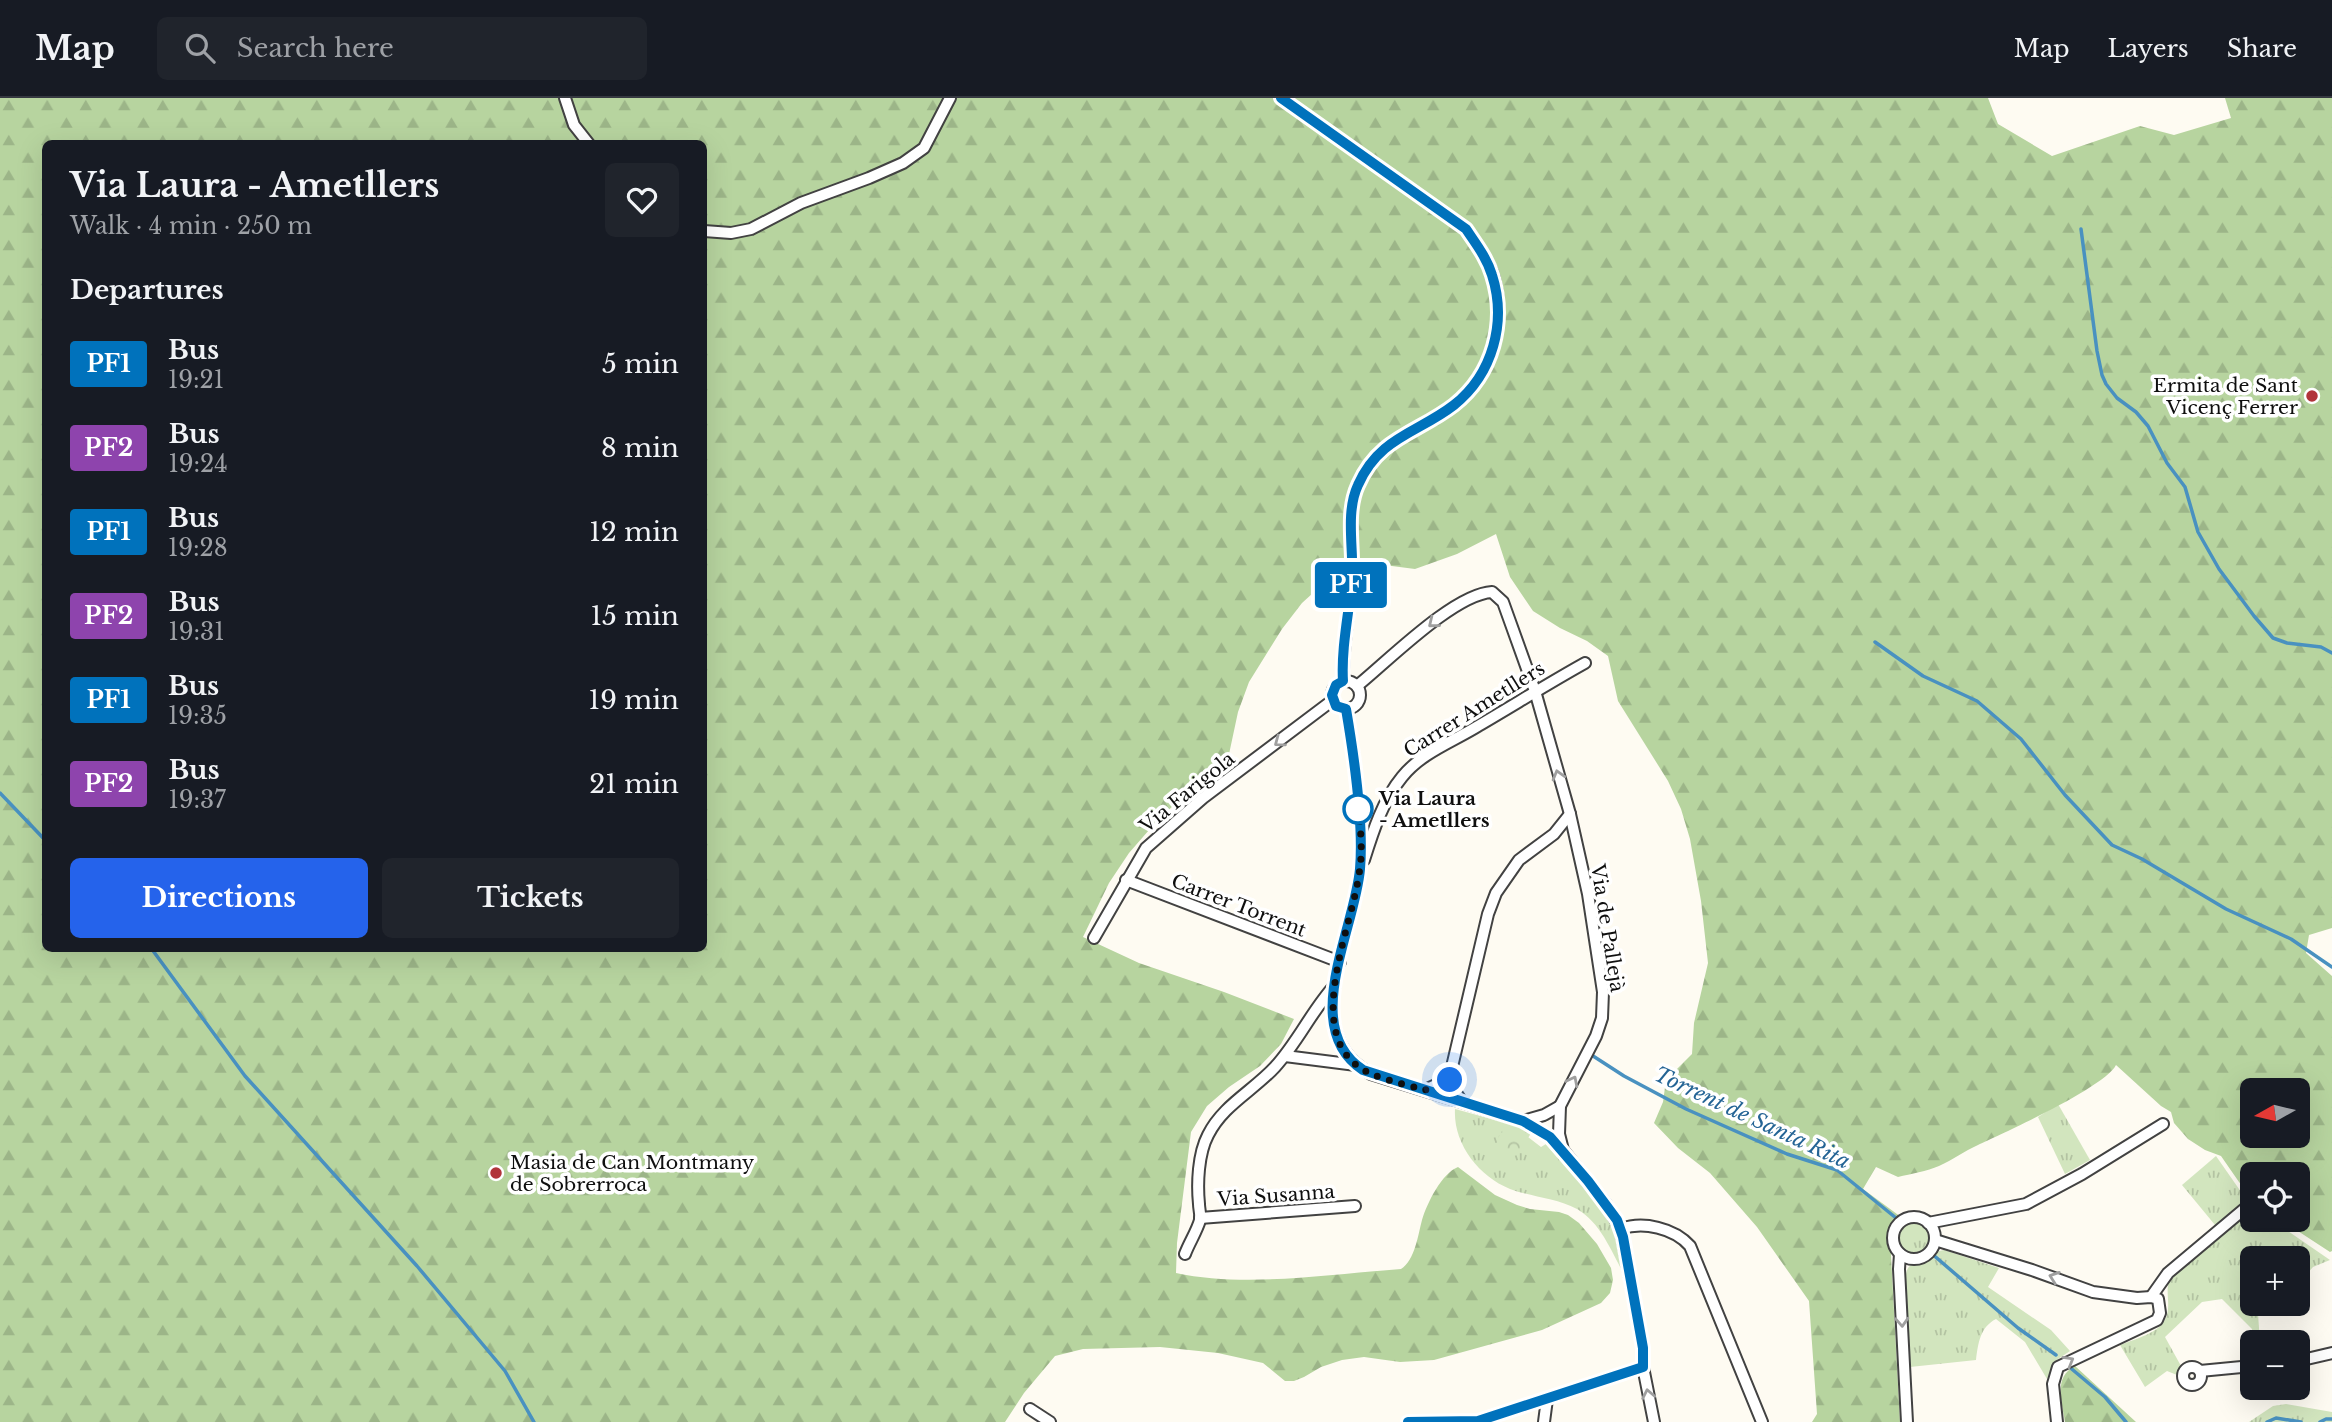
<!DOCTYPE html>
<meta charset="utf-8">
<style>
body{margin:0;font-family:"Libre Baskerville",serif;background:#20242c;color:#f1f3f6;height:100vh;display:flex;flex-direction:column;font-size:26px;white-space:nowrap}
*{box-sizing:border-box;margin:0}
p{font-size:23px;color:#9ea1a6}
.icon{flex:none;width:38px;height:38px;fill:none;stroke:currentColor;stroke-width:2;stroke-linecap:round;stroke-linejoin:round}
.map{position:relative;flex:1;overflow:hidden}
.sheet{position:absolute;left:42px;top:42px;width:665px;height:812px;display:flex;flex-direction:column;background:#171b24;border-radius:10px;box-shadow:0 7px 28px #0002}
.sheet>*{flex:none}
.badge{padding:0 14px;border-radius:5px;font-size:24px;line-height:46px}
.needle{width:46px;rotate:262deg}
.controls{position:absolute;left:2240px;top:980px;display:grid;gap:14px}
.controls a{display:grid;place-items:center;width:70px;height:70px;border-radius:10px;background:#171b24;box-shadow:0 7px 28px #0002;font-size:35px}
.you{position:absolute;width:35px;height:35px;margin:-18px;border:5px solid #fff;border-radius:50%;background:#1a73e8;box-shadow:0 0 0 10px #1a73e833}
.map>.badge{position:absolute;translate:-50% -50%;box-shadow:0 0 0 4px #fff}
h2{padding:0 28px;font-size:26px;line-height:63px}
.round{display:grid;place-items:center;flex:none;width:74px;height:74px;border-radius:10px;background:#20242c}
.headline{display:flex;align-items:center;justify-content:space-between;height:119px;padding:0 28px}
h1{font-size:33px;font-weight:800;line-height:52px}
.primary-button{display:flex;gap:14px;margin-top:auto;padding:14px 28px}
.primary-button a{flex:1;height:80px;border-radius:10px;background:#2563eb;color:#fff;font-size:28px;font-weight:800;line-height:80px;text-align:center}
.primary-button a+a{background:#20242c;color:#f1f3f6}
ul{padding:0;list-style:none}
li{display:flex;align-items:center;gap:21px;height:84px;padding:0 28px}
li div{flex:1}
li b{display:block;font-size:26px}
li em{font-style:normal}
li .badge{min-width:77px;font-weight:700;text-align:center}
header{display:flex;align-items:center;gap:42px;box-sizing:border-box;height:98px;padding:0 35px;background:#171b24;border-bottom:2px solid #363941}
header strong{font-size:33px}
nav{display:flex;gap:38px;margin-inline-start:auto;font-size:24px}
.search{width:490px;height:63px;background:#20242c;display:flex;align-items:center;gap:18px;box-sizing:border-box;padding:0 24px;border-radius:10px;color:#9ea1a6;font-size:26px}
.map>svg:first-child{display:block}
.grass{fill:url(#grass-tufts)}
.forest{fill:url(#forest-firs);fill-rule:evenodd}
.park{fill:url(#park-crowns)}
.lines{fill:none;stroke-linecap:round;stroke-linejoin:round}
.stream{stroke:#4991c0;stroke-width:3.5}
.minor-casing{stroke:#424242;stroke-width:14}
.minor{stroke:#fff;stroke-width:10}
.oneway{stroke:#9f9f9f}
.line-casing{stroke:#fff;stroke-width:16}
.line{stroke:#0072bc;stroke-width:10}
.walk{stroke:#0f0f0f;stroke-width:7;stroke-dasharray:0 12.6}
.poi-dot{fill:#b1343a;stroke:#fff;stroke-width:2.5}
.stop-dot{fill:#fff;stroke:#0072bc;stroke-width:3.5}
.labels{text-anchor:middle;stroke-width:7;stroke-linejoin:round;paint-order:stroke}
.poi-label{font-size:19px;fill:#0f0f0f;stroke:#fff;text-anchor:end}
.street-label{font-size:19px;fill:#0f0f0f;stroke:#fff}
.stop-label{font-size:19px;font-weight:bold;fill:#0f0f0f;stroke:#fff;text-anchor:start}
.water-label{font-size:21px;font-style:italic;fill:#246495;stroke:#fff}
</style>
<header>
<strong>Map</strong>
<div class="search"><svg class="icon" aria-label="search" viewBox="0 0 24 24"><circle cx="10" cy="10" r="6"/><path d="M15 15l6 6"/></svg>Search here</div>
<nav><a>Map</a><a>Layers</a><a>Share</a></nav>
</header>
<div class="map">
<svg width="2332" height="1324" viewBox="0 0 2332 1324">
<defs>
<pattern id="grass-tufts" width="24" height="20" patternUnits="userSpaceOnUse" patternTransform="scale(1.75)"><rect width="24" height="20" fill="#d2e5be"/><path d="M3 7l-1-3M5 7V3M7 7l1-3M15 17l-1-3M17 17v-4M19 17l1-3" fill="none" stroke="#b3c3a2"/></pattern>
<pattern id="forest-firs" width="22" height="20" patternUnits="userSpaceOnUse" patternTransform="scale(1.75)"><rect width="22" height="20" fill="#b7d49f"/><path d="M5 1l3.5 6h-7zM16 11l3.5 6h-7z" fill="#9cb588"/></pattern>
<pattern id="park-crowns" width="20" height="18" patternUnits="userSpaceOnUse" patternTransform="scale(1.75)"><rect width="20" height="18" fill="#d2e5be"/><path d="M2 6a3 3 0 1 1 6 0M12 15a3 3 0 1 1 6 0" fill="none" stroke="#b3c3a2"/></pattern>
</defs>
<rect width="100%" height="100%" fill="#fefbf2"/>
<g class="grass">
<polygon points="2058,1006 2090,1062 2065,1076 2038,1019"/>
<path d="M1455 1011 1517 1028 1531 1035 1528 1039 1541 1049 1546 1046 1552 1053C1575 1078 1606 1104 1616 1137 1620 1150 1622 1163 1624 1176 1611 1153 1601 1125 1577 1111 1556 1100 1531 1099 1510 1091 1478 1078 1453 1045 1455 1011Z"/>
<polygon points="2216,1058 2246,1101 2215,1127 2182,1087"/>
<path d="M2252 1112V1122H2272L2330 1162 2313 1169 2298 1186V1160H2252V1206H2282L2274 1212 2258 1216 2260 1244H2254L2252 1231 2222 1201 2202 1204 2165 1239 2181 1268 2177 1277 2167 1273 2145 1289 2120 1247C2137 1240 2167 1234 2168 1211 2169 1201 2166 1193 2169 1182Z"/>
<circle cx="1914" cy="1140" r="17"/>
<path d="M1944 1152 1999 1170 1988 1189 2051 1232 2070 1253 2055 1263 2047 1281 2025 1244 1996 1221C1980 1229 1978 1246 1976 1262L1910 1269 1905 1183C1907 1162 1913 1168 1928 1160 1934 1156 1937 1153 1944 1152Z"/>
<polygon points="2286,1306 2332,1314 2332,1324 2249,1324 2273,1308"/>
</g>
<g class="forest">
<path d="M0 0H1988L1998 26 2052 58 2140 28 2174 37 2231 20 2225 0H2332V830L2309 837 2306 855 2332 878V1153L2330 1154 2281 1122H2298V1076H2252V1099L2239 1084 2221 1058 2205 1052 2188 1041 2174 1025 2171 1014 2161 1008 2116 967C2105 989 2004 1035 1978 1047 1964 1053 1953 1062 1939 1068 1927 1073 1911 1076 1898 1079L1876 1069 1863 1091 1901 1119 1893 1126 1890 1139 1900 1324H1812L1817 1316 1809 1203 1757 1129 1710 1075 1678 1050 1654 1025 1663 1004 1666 982 1692 956 1694 925 1708 865 1701 803 1690 741 1681 711 1668 683 1618 603 1608 558 1587 543 1560 530 1533 513 1510 479 1496 436 1457 456 1415 471 1384 467 1352 472 1324 485 1302 505 1282 531 1249 584 1238 614 1225 675 1176 705 1156 724 1129 755 1109 785 1083 839 1139 865 1224 894 1294 921 1281 946 1260 968 1229 989 1207 1008 1191 1034 1177 1145 1176 1175C1246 1190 1330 1176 1401 1171 1415 1162 1418 1137 1422 1122 1427 1105 1442 1075 1458 1069L1495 1097 1517 1107 1530 1111 1559 1114 1568 1117 1579 1125 1597 1146 1611 1170 1613 1182 1610 1195 1601 1205 1542 1232 1434 1262 1400 1264 1364 1259 1342 1262 1321 1269 1304 1279 1294 1283H1285L1263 1265 1218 1255 1160 1249 1083 1251 1055 1258 1024 1295 1005 1324H0ZM46 46H704V850H46ZM2252 992H2298V1038H2252Z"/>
<path d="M2075 1268 2136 1324H2065C2062 1304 2053 1279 2075 1268Z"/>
</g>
<polygon class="park" points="1502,1024 1517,1028 1531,1035 1518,1057 1509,1059 1499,1051 1497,1042 1502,1033"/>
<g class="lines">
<g class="stream">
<polyline points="2081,131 2097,253 2102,277 2106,286 2117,300 2136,314 2148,328 2167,365 2185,389 2198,434 2219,471 2254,518 2273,540 2287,545 2321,549 2332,555"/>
<polyline points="1875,544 1923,578 1977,603 2021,641 2065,697 2112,747 2142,761 2226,811 2291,841 2332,869"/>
<polyline points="0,695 46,743"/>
<polyline points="151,850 245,978 417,1168 505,1273 534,1324"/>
<polyline points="1590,956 1624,978 1686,1011 1787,1056 1837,1072 1896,1120"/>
<polyline points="1931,1155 2018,1230 2056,1257"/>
<polyline points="2067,1267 2105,1299 2126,1324"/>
<polyline points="2267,1324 2276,1320 2301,1324"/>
<polyline points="2320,1324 2326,1321 2332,1321"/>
</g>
<g class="minor-casing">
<g id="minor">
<polyline points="565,0 574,27 589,46"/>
<path d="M1281 0 1466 131C1476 146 1487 160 1493 177 1507 224 1492 276 1454 307 1418 335 1379 339 1358 387 1345 416 1354 451 1352 482 1349 515 1342 550 1343 583"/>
<polyline points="704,133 731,135 751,131 801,105 869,80 903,65 924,50 950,0"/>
<circle cx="1346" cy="597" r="14"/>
<path d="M1357 588C1388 563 1454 496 1492 494L1503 504 1535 593 1570 716 1588 796 1603 894 1602 920 1596 938 1560 1008 1559 1036 1563 1052 1606 1106 1621 1131 1643 1250V1269L1654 1324"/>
<path d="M1346 611C1355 661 1363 720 1360 770 1356 834 1294 935 1371 976L1523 1023 1550 1039 1561 1050"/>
<path d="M1364 762C1373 733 1383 702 1402 679 1421 655 1452 644 1478 628 1514 607 1549 585 1585 565"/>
<polyline points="1126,782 1340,864"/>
<polyline points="1094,840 1146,750 1203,700 1333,602"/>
<polyline points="1285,958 1356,967"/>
<polyline points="1425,992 1444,983 1451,973"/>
<polyline points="1462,1004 1452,989 1451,973 1488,816 1496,795 1519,762 1554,736 1570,716"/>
<polyline points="1523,1023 1544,1017 1560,1008"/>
<circle cx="1914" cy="1140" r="21"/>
<polyline points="1200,1120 1355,1108"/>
<polyline points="1928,1125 2026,1106 2082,1076 2163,1026"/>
<path d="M1621 1131C1643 1123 1674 1130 1690 1148L1762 1324"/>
<polyline points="1935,1142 2032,1172 2093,1194 2137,1200 2151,1199 2158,1201 2160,1215 2157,1222 2058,1269 2053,1286 2057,1324"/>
<path d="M1185 1156C1189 1145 1197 1133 1200 1122 1201 1117 1199 1111 1199 1106 1197 1086 1198 1056 1208 1037 1223 1007 1253 993 1275 969 1298 944 1312 912 1335 887"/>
<polyline points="1900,1156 1899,1171 1907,1324"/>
<polyline points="2151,1199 2168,1175 2249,1107"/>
<polyline points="2298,1263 2332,1255"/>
<circle cx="2192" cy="1278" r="9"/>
<polyline points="2200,1273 2252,1268"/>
<polyline points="1030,1311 1050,1324"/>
<polyline points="1408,1324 1478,1323 1643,1269"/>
<polyline points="1544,1324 1547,1301"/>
</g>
</g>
<use href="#minor" class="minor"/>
</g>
<defs><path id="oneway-chevron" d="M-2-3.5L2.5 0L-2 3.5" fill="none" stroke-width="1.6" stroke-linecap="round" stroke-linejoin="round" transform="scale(1.75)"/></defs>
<g class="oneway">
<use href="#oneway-chevron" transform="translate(1433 525) rotate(141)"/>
<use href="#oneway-chevron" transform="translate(1279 644) rotate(143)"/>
<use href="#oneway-chevron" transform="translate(1558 677) rotate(-106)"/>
<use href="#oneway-chevron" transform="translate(1573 983) rotate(-63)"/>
<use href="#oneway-chevron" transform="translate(2054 1179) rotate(-161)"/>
<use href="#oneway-chevron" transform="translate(1902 1224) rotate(87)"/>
<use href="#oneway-chevron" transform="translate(2069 1263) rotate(-30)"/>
<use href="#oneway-chevron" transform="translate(1648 1296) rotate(-101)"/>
</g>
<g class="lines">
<g class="line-casing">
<path id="line" d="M1281 0 1466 131C1476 146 1487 160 1492 177 1507 224 1493 276 1454 307 1418 335 1379 339 1358 387 1345 415 1354 451 1352 482 1349 515 1341 550 1343 583L1336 587 1332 597 1336 608 1346 611C1354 658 1364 724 1360 771 1355 831 1299 930 1363 972L1523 1023 1550 1039 1588 1083 1617 1122 1623 1139 1643 1250V1269L1478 1323 1408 1324"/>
</g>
<use href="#line" class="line"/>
<path class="walk" d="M1358 711C1361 732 1363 755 1359 776 1352 828 1307 926 1355 966 1373 981 1402 985 1425 992L1444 983 1451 973 1450 982"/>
</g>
<g class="poi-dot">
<circle cx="2312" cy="298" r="7"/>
<circle cx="496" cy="1075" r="7"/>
</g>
<circle class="stop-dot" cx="1358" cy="711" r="14"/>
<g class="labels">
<g class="poi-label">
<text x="2298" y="294">Ermita de Sant<tspan x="2298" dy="22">Vicenç Ferrer</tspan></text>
<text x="510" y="1071" text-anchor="start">Masia de Can Montmany<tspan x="510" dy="22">de Sobrerroca</tspan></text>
</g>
<g class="street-label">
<text transform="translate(1474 611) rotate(-32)" y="7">Carrer Ametllers</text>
<text transform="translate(1187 694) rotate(-39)" y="7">Via Farigola</text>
<text transform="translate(1239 807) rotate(21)" y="7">Carrer Torrent</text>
<text transform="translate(1608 830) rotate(81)" y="7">Via de Pallejà</text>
<text transform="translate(1276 1097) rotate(-4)" y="7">Via Susanna</text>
</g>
<g class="stop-label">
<text x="1379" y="707">Via Laura<tspan x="1379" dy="22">- Ametllers</tspan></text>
</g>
<g class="water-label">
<text transform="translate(1752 1020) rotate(25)" y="7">Torrent de Santa Rita</text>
</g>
</g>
</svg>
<div class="controls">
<a><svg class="needle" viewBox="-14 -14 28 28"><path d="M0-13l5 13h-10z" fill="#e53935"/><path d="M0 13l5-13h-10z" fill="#9ea1a6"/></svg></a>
<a><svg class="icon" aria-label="locate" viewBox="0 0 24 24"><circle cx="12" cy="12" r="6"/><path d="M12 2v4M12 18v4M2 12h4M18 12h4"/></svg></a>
<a>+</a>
<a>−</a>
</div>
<div class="you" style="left:1450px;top:982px"></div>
<b class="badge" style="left:1351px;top:487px;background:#0072bc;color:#fff">PF1</b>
<section class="sheet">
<div class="headline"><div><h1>Via Laura - Ametllers</h1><p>Walk · 4 min · 250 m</p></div><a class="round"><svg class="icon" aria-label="heart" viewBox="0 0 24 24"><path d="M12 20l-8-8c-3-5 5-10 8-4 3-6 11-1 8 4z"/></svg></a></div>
<h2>Departures</h2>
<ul>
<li><span class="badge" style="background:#0072bc;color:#fff">PF1</span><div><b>Bus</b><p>19:21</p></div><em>5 min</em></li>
<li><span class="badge" style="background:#8e44ad;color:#fff">PF2</span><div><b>Bus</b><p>19:24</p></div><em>8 min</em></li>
<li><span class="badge" style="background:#0072bc;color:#fff">PF1</span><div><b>Bus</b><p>19:28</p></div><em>12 min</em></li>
<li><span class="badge" style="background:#8e44ad;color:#fff">PF2</span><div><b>Bus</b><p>19:31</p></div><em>15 min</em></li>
<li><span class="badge" style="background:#0072bc;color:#fff">PF1</span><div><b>Bus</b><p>19:35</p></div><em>19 min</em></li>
<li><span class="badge" style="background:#8e44ad;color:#fff">PF2</span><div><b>Bus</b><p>19:37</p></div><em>21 min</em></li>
</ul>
<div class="primary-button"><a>Directions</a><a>Tickets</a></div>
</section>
</div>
